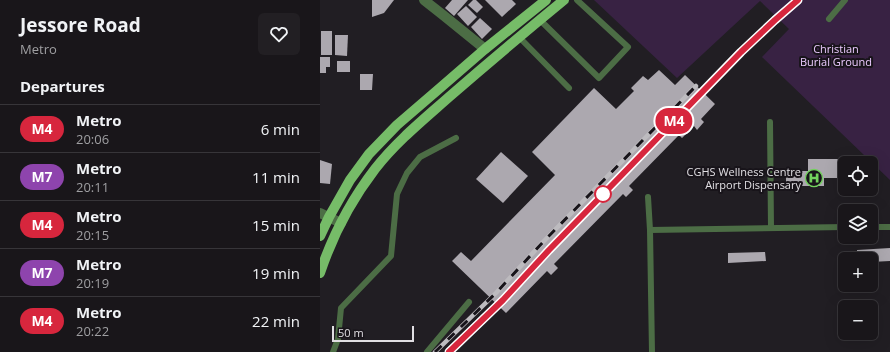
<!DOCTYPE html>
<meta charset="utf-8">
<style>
body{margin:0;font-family:"Open Sans",sans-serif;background:#221f23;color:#f1f3f6;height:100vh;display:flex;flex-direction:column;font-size:15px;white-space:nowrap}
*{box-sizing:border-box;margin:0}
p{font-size:13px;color:#9f9fa2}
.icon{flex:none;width:22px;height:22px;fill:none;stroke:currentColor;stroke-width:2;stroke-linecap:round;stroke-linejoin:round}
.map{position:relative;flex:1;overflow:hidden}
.details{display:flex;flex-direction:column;background:#19161a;width:320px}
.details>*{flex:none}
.badge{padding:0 8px;border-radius:13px;font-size:14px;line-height:26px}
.buttons{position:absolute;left:518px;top:156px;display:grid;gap:8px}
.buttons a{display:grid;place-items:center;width:40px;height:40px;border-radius:6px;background:#19161a;box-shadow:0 4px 16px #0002,0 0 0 1px #373539;font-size:20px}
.scale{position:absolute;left:12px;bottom:10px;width:82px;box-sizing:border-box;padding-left:4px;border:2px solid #e1dfe3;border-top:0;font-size:11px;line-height:14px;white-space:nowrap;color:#e1dfe3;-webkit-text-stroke:3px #18141a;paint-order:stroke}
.map>.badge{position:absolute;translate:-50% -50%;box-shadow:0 0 0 2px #fff}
h2{padding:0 20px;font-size:15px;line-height:36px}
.round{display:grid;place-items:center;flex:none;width:42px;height:42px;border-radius:6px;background:#221f23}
.head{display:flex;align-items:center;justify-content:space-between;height:68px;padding:0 20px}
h1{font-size:19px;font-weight:700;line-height:30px}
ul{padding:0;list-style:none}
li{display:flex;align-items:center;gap:12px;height:48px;padding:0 20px;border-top:1px solid #373539}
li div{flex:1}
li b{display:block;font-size:15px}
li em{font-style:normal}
li .badge{min-width:44px;font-weight:700;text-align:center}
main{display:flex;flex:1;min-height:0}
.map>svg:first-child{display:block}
.green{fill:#382243}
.building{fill:#aca8af}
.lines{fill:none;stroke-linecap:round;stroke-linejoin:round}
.lane{stroke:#4c6d45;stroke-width:6}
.street{stroke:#4c6d45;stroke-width:10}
.primary{stroke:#76bc68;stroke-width:10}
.rail-casing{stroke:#bdbbbf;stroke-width:4.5}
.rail{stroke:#18141a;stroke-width:3;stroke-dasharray:9;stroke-linecap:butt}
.line-casing{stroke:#fff;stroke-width:9}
.line{stroke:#d7263d;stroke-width:6}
.stop-dot{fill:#fff;stroke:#d7263d;stroke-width:2}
.labels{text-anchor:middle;stroke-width:4;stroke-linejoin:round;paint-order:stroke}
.park-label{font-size:11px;fill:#ebcafe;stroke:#18141a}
.poi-label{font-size:11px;fill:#e1dfe3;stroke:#18141a;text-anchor:end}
</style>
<main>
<section class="details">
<div class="head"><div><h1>Jessore Road</h1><p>Metro</p></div><a class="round"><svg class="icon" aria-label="heart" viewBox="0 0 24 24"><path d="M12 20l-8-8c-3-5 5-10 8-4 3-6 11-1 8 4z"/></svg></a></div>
<h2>Departures</h2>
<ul>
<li><span class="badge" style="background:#d7263d;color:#fff">M4</span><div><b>Metro</b><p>20:06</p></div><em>6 min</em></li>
<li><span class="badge" style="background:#8e44ad;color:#fff">M7</span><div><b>Metro</b><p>20:11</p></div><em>11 min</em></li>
<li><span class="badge" style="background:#d7263d;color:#fff">M4</span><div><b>Metro</b><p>20:15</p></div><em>15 min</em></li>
<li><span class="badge" style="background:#8e44ad;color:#fff">M7</span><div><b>Metro</b><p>20:19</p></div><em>19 min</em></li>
<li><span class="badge" style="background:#d7263d;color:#fff">M4</span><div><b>Metro</b><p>20:22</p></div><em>22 min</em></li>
</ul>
</section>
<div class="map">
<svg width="570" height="352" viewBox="0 0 570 352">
<rect width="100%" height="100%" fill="#211e23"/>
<polygon class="green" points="274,0 570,0 570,180 442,57 469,29 440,1 357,78"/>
<g class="building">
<polygon points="52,0 74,0 64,13 52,17"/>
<polygon points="132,0 148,0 134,16 125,8"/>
<polygon points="153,0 156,0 163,7 157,13 148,5"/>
<polygon points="165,0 192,0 196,4 182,17"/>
<polygon points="146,6 157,17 148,26 137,14"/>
<polygon points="160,18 172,29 162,39 151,27"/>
<rect x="1" y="31" width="11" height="24"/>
<polygon points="15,35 28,35 27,56 15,55"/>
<polygon points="0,57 10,57 10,67 6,67 6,73 0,73"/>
<rect x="17" y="61" width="13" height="11"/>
<polygon points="339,70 355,85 365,75 395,104 381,119 384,122 377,130 374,126 362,138 359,135 309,186 313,190 306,197 303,194 234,264 238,268 231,275 227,271 186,313 132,261 141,252 151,261 235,175 212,152 274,88 296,109 314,91 311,88 323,76 328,80"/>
<polygon points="40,74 53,74 52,90 40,90"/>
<polygon points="181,152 208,176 183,203 156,179"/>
<polygon points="488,159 519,159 519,178 504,178 504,186 466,186 466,171 488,171"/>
<polygon points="0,160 12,164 10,184 0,183"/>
<polygon points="570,248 570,261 551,262 551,259 537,259 537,250"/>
<polygon points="445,252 446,261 408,263 408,253"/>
</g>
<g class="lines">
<g class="lane">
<polyline points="509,19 525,0"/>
<polyline points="220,20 279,78 308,47 257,0"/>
<polyline points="199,37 249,88"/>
<polyline points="450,122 451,228"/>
<polyline points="328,197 330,230 332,352"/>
<polyline points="551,227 570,227"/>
<polyline points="330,230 525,227"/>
<polyline points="13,352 18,339 21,308 71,256 77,194 87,173 100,157 136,138"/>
<polyline points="107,352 149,302"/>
</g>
<g class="street">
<polyline points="104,0 123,15 165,49"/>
<polyline points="0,213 21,223"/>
</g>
<g class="primary">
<polyline points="0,236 9,217 30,180 49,154 77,125 120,88 165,49 226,0"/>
<path d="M0 273C12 237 32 199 55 169 76 142 103 120 129 97 167 64 205 32 244 0"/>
</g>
<g class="rail-casing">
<g id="rail">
<polyline points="115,352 176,293 223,242 376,86"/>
<polyline points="129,352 183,300 229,250 382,93"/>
</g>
</g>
<use href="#rail" class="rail"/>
</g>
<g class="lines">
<g class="line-casing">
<polyline id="line" points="129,352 183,300 229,250 421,52 455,20 478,0"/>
</g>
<use href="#line" class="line"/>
</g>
<defs>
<g id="hospital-ring" transform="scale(0.9)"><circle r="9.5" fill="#18141a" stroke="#72d25d" stroke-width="1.5"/><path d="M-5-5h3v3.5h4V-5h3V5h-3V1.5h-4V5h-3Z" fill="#72d25d"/></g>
</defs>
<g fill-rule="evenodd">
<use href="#hospital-ring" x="494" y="178"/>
</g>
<circle class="stop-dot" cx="283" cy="194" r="8"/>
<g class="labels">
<g class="park-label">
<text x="516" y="53">Christian<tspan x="516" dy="13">Burial Ground</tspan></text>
</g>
<g class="poi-label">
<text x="481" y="176">CGHS Wellness Centre<tspan x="481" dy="13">Airport Dispensary</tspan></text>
</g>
</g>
</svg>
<div class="buttons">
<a><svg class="icon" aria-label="locate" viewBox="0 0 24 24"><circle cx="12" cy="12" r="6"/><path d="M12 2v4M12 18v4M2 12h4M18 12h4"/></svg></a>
<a><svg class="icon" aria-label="layers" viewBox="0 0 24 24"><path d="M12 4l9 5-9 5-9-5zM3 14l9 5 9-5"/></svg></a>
<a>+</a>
<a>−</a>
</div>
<div class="scale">50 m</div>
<b class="badge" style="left:354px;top:121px;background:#d7263d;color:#fff">M4</b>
</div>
</main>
